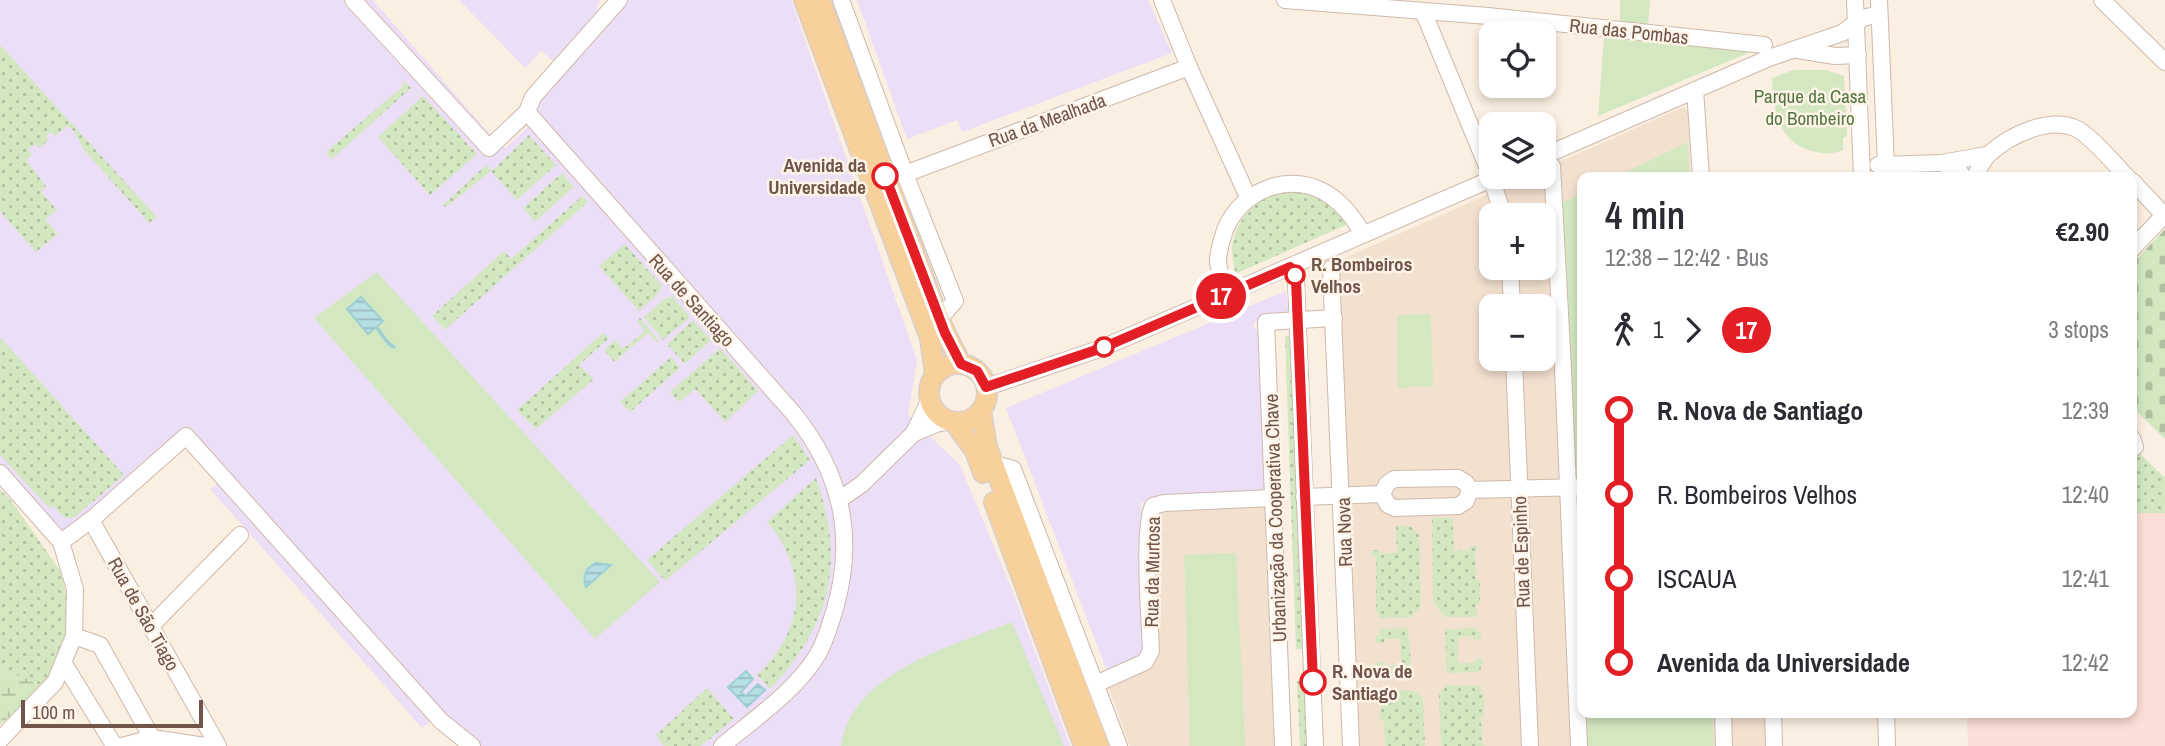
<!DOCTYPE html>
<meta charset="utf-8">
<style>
body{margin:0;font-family:"Archivo Narrow",sans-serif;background:#f7f7f7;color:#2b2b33;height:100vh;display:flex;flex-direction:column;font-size:26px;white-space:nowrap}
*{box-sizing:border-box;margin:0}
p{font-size:23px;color:#7c7c81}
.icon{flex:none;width:38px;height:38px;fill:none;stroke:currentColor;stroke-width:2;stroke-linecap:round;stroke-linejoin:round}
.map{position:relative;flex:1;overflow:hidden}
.sheet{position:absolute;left:1577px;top:172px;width:560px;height:546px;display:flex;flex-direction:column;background:#fff;border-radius:14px;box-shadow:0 4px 10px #0003}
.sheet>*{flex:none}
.badge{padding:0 14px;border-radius:23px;font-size:24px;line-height:46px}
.buttons{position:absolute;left:1479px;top:21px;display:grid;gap:14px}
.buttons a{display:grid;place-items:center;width:77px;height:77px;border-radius:14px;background:#fff;box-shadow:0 4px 10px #0003;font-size:35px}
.scale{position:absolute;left:21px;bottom:18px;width:182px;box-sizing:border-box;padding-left:7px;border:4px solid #715549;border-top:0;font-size:19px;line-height:24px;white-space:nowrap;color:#715549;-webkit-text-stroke:5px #fef4e7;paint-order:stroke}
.map>.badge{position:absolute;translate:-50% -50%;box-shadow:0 0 0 4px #fff}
.legs{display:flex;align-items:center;gap:10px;height:77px;padding:0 28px;font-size:23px}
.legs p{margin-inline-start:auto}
.head{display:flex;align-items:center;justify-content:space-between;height:119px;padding:0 28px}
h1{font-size:38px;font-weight:600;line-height:52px}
ul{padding:0 28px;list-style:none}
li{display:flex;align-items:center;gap:24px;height:84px;font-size:26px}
li i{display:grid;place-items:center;width:10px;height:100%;margin:0 9px;background:currentColor}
li i::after{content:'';width:18px;height:18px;margin:-9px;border:5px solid;border-radius:50%;background:#fff}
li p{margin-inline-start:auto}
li:first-child i{background:linear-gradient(#0000 50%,currentColor 0)}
li:last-child i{background:linear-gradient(currentColor 50%,#0000 0)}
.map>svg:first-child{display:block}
.residential{fill:#f3e1d0;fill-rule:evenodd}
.commercial{fill:#fbded5}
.education{fill:#ecdef7}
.grass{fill:url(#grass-dots)}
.wetland{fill:url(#wetland-marsh)}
.cemetery{fill:url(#cemetery-stones)}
.park{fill:#d3e8c1}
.water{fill:url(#water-rules);stroke:#9dd0d5;stroke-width:2}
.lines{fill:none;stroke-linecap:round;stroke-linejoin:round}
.stream{stroke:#9dd0d5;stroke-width:3.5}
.minor-casing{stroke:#ceb9ab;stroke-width:18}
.major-casing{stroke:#d7cfcc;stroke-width:22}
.minor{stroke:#fff;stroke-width:16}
.major{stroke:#f8d09b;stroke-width:19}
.line-1-casing{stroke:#fff;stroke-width:16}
.line-1{stroke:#e41e25;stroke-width:10}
.stop-1-dot{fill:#fff;stroke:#e41e25;stroke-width:3.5}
.labels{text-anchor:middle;stroke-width:5;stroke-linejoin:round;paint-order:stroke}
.street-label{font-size:19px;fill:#715549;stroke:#fef4e7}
.park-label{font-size:19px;fill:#547742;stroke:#fef4e7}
.stop-label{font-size:19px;font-weight:bold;fill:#715549;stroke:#fef4e7;text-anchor:start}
</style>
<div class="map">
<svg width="2165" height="746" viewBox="0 0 2165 746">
<defs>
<pattern id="grass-dots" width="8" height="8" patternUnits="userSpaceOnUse" patternTransform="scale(1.75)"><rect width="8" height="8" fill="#d3e8c1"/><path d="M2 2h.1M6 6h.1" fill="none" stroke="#b0bf9f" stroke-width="1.8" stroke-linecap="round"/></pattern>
<pattern id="wetland-marsh" width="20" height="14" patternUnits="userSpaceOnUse" patternTransform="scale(1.75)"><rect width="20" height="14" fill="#d3e8c1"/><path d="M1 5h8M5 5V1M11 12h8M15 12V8" fill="none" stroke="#b0bf9f"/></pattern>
<pattern id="cemetery-stones" width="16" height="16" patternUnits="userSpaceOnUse" patternTransform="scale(1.75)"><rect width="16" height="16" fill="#d3e8c1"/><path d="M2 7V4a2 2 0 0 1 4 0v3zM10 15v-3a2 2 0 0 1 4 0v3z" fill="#b0bf9f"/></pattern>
<pattern id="water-rules" width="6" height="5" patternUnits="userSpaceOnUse" patternTransform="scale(1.75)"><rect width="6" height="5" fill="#b7e0e4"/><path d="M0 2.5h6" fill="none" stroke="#99b8bb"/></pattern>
</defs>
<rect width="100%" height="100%" fill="#fbefe1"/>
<g class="residential">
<path d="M1683 107 1688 110 1691 177H1582V712H1770L1771 746H1355L1338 261 1527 177H1544V169ZM1491 215H1544V268H1491ZM1491 306H1544V359H1491Z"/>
<polygon points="1272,505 1280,746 1130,746 1108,686 1147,668 1151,515 1157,509"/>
</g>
<polygon class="commercial" points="2132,513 2165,513 2165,746 1968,746 1967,712 2132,712"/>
<g class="education">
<polygon points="0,0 373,0 494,139 505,148 539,117 537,105 542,93 628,0 791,0 917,360 908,415 960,465 1013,592 1070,746 472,746 433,720 422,728 210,489 220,481 186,436 61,542 0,473"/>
<polygon points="459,0 601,0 597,6 598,10 553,61 541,51 525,68"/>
<polygon points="857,0 1148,0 1172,53 962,132 957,120 907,139"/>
<polygon points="1286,291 1289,318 1254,322 1254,328 1259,331 1266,497 1141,503 1142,654 1107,671 1006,408"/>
</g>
<g class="grass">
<polygon points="0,45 157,217 149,223 84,150 74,131 67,126 55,136 51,132 46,136 49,140 39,148 35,144 28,149 32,155 26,160 46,186 41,192 57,210 45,219 58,234 36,252 0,211"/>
<polygon points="404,81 411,88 332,159 326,152 402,87"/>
<polygon points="423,96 477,154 430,195 378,137"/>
<polygon points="529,135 556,165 517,200 491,171 446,207 443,205 486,165 492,171"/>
<polygon points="562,173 574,187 535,222 523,208"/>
<path d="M1286 191C1315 193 1328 199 1347 222L1346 225 1235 274C1234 263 1230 252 1233 241 1238 216 1261 195 1286 191Z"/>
<polygon points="582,196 588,202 445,330 432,316 504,251 511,259"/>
<polygon points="625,244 662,286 657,295 639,311 599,266"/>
<polygon points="672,296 690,317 663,340 644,317 663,300"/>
<polygon points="640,318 659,341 657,343 648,333 614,362 604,350 615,340 623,349 645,331 637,321"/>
<polygon points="693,320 711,340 685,364 667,344"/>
<polygon points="603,333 609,338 579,365 594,379 536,429 517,410"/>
<polygon points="1285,336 1294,336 1308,649 1296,649"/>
<polygon points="0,337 124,475 75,517 65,518 53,506 49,508 0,455"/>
<polygon points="720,348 758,391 725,422 695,389 679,402 670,392"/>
<polygon points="670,355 680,368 630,412 620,402 670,358"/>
<polygon points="793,435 810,460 665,581 647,560"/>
<polygon points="2132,446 2165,478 2165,513 2132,513"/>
<path d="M816 478C846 562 831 625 770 689L757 675C804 630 811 573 767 522Z"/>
<polygon points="0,489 12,502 61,572 68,603 67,633 59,660 43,687 23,677 0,671"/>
<polygon points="1432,518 1453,518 1454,551 1469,550 1470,546 1477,546 1477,553 1475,554 1476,580 1480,581 1480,604 1476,604 1477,617 1445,617 1433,602"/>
<polygon points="1396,526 1411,526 1419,535 1421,606 1412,617 1379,618 1379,613 1376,612 1376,557 1372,557 1372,550 1379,550 1380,553 1397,553"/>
<polygon points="1406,628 1408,630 1412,675 1381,675 1381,670 1377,670 1377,663 1384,662 1385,666 1401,665 1400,639 1384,639 1384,643 1376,643 1376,635 1380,635 1380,629"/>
<polygon points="1477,628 1477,632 1481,632 1481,639 1473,640 1473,636 1458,637 1458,663 1475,663 1476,659 1483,659 1480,672 1447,673 1445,629"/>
<polygon points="1297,681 1308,681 1310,746 1300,746"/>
<polygon points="1447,685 1481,686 1481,693 1484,693 1484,716 1481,716 1482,744 1485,746 1441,746 1439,694"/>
<polygon points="707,688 734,719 701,746 664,746 656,735"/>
<polygon points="1382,690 1413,691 1423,698 1425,746 1385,746 1384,721 1380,720"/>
</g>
<polygon class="wetland" points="0,671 23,677 43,687 0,725"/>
<polygon class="cemetery" points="2165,229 2165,439 2132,407 2132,264"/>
<g class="park">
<polygon points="1620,0 1650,0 1648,26 1620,23"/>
<polygon points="1604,38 1753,51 1598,116"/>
<path d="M1793 70H1825L1844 76 1847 136 1843 138V150C1835 154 1825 154 1816 152 1779 145 1773 111 1772 78Z"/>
<polygon points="1688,142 1689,177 1616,177"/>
<polygon points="1582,193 1582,481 1573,479 1560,204"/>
<polygon points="377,272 660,582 595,639 314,318"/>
<polygon points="1431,314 1433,386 1398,388 1397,315"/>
<polygon points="1582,498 1582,633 1574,500"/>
<polygon points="1236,553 1245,746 1190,746 1184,555"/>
<path d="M1012 622 1064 746H841C851 672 953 646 1012 622Z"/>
<polygon points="1582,712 1712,712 1714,746 1582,746"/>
</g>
<g class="water">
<polygon points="361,297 383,321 368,334 347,309"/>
<path d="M596 563 611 565 586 587C582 576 586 568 596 563Z"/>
<polygon points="746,671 753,679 741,692 746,696 758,684 765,690 747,707 728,687"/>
</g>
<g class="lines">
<path class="stream" d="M376 327C383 334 385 343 394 347"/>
<g class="minor-casing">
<g id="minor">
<polyline points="353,0 489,148 527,112 533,97 619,0"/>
<polyline points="841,0 905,174 955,301 939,319"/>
<polyline points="1162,0 1189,67 1248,197"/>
<polyline points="1285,0 1488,16 1764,45"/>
<polyline points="1855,0 1862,177"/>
<polyline points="1879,0 1886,165"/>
<polyline points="2102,0 2165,62"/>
<polyline points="1423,11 1491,176"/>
<polyline points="1798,50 1835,56 1858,55"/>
<polyline points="1695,90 1701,177"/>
<path d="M527 112 794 414C841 473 856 535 835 609 830 624 826 640 818 654 796 691 755 718 722 746"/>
<polyline points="1544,156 1769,58 1842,33 1863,18 1879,14"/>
<polyline points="1941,163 1959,171 1963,177"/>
<polyline points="1878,165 1941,163 1987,155"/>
<polyline points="1552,166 1563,368 1579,746"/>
<polyline points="905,174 1189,67"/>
<polyline points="1491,177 1503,215"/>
<path d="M1975 177C1979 169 1983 159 1989 154 2010 135 2048 117 2075 128 2088 133 2116 165 2127 177"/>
<polyline points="2132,181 2164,215"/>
<polyline points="2132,249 2165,214"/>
<polyline points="1290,267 1296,280 1315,746"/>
<polyline points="1510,268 1512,306"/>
<polyline points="1331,269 1351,746"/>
<path d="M1228 293C1224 284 1219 272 1218 262 1218 252 1222 239 1225 230 1242 188 1294 169 1332 197 1346 207 1355 220 1363 234"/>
<polyline points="1514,359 1530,746"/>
<polyline points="987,387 1102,348 1496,177"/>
<polyline points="914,433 936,424 949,421"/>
<polyline points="2132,438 2135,447"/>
<polyline points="994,464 1013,469 1119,746"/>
<polyline points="0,473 61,542 75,589 74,636 55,682 0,740"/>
<polygon points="1458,478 1466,483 1470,490 1466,501 1458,506 1395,508 1388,505 1382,494 1387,484 1394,479"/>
<polyline points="1470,490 1582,487"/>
<polyline points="1304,497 1382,494"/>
<polyline points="839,500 862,484 914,433 929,401"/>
<polyline points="91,520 218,746"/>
<polyline points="61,542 91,520 186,436 441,721 472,746"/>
<polyline points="151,626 240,535"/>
<polyline points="74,636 100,645 152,738"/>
<polyline points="64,664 112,742 117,746"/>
<path d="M1096 684 1145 662 1151 651C1150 621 1142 529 1153 506L1164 503 1274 498"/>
<polyline points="1723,712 1724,746"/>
<polyline points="1773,712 1774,746"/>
<polyline points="1886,712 1887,746"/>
<polyline points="122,746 152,738 205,746"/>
<polyline points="1283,746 1266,322 1334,318"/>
</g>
</g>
<g class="major-casing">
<g id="major">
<polyline points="804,0 930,338 935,375"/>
<polyline points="820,0 939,319 961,364"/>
<circle cx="958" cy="393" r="29"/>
<polyline points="981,411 987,447 1099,746"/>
<polyline points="955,423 975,451 983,473"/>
<polyline points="994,502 1084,746"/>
</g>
</g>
<use href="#minor" class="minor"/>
<use href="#major" class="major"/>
</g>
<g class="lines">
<g class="line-1-casing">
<polyline id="line-1" points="885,176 945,333 961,364 977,371 986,387 1102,348 1290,267 1296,280 1313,682"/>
</g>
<use href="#line-1" class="line-1"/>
</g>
<g class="stop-1-dot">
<circle cx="885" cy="176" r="12"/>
<circle cx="1295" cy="275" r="9"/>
<circle cx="1104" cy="347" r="9"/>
<circle cx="1313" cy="682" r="12"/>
</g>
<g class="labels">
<g class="street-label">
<text transform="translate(1629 31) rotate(6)" y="7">Rua das Pombas</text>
<text transform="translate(1047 120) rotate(-20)" y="7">Rua da Mealhada</text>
<text transform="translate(692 300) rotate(48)" y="7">Rua de Santiago</text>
<text transform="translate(1275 518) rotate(-92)" y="7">Urbanização da Cooperativa Chave</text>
<text transform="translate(1344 532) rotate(-92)" y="7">Rua Nova</text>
<text transform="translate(1521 552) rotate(-92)" y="7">Rua de Espinho</text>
<text transform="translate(1152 572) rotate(-89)" y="7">Rua da Murtosa</text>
<text transform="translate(144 614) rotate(61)" y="7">Rua de São Tiago</text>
</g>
<g class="park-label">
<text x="1810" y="103">Parque da Casa<tspan x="1810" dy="22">do Bombeiro</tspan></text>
</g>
<g class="stop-label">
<text x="866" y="172" text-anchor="end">Avenida da<tspan x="866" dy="22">Universidade</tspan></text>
<text x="1311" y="271">R. Bombeiros<tspan x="1311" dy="22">Velhos</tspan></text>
<text x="1332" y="678">R. Nova de<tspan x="1332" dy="22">Santiago</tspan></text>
</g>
</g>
</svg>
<div class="buttons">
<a><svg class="icon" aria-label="locate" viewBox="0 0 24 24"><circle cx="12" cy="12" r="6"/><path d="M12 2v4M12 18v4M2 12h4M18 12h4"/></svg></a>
<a><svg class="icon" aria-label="layers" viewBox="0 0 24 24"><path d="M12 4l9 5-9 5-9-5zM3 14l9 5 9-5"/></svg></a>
<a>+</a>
<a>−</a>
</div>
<div class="scale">100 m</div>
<b class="badge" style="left:1221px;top:296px;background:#e41e25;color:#fff">17</b>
<section class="sheet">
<div class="head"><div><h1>4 min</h1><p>12:38 – 12:42 · Bus</p></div><b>€2.90</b></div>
<div class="legs"><svg class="icon" aria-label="walk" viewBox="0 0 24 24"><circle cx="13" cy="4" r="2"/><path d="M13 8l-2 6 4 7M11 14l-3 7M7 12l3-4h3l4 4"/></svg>1<svg class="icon" aria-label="forward" viewBox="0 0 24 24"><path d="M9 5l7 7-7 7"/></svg><b class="badge" style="background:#e41e25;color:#fff">17</b><p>3 stops</p></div>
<ul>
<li><i style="color:#e41e25"></i><b>R. Nova de Santiago</b><p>12:39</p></li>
<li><i style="color:#e41e25"></i><span>R. Bombeiros Velhos</span><p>12:40</p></li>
<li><i style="color:#e41e25"></i><span>ISCAUA</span><p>12:41</p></li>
<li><i style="color:#e41e25"></i><b>Avenida da Universidade</b><p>12:42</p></li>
</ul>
</section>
</div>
